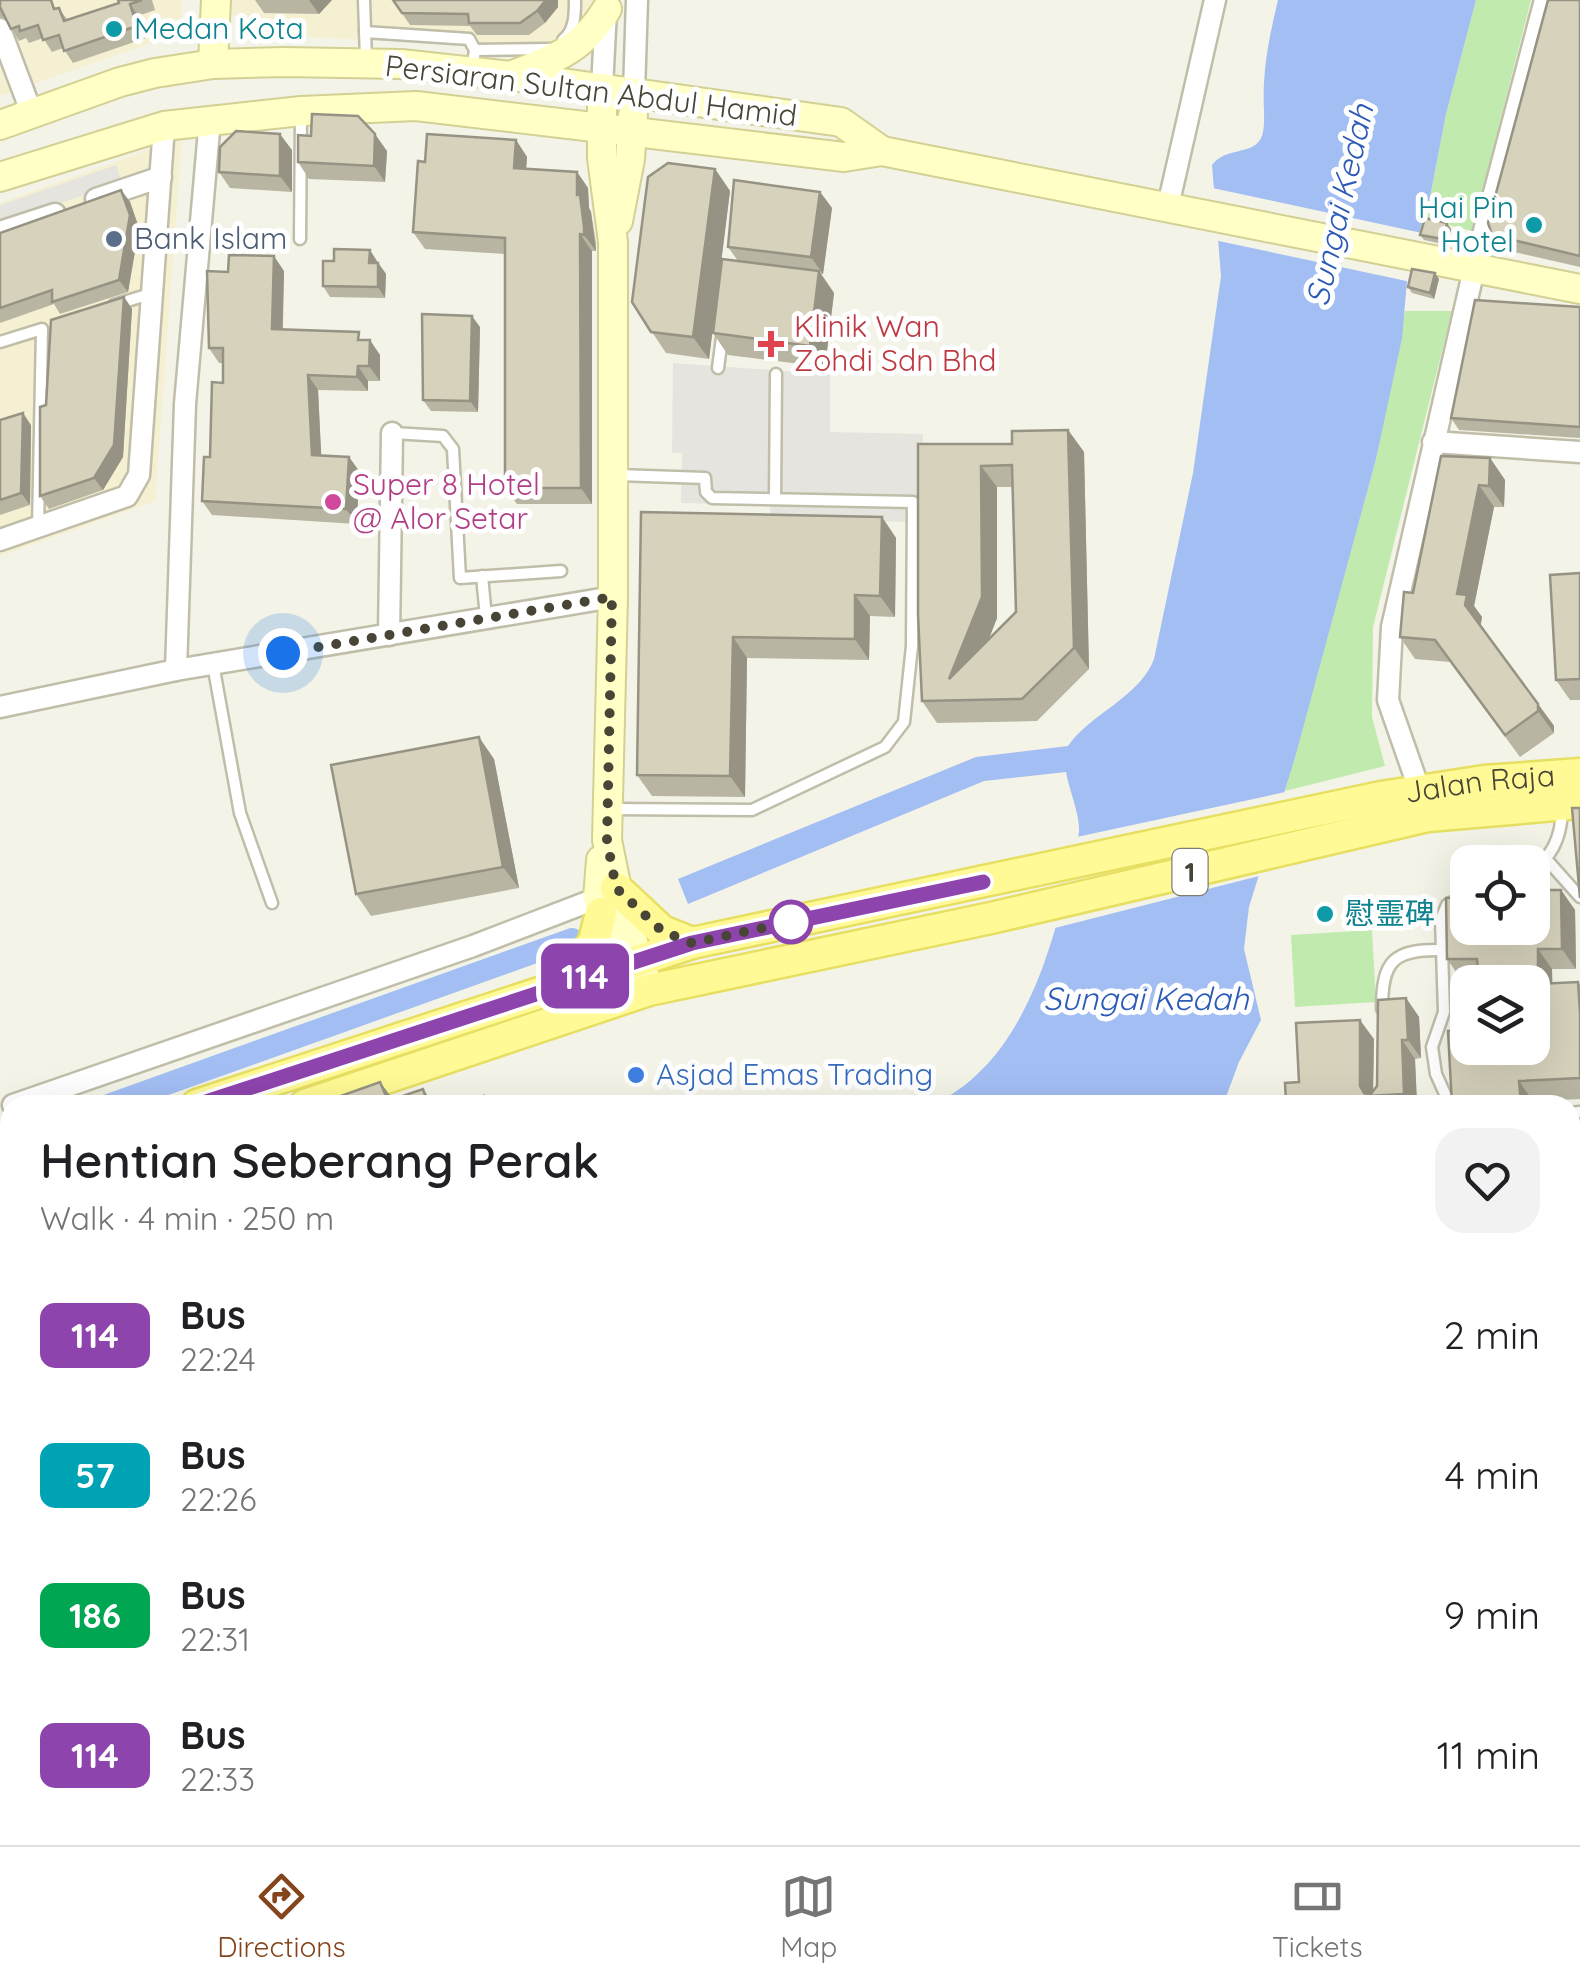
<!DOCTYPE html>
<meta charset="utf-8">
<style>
body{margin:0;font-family:Quicksand,"Noto Sans SC",sans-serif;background:#f2f2f2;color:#202124;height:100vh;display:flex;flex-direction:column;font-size:38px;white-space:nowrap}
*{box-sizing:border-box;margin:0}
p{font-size:32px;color:#757577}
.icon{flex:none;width:55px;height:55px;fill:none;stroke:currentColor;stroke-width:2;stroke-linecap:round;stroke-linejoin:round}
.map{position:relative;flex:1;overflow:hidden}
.side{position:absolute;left:0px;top:1095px;width:1580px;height:750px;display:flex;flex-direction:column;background:#fff;border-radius:30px 30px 0 0;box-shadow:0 10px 40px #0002}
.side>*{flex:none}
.badge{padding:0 20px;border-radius:15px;font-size:35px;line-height:65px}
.controls{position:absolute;left:1450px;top:845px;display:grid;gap:20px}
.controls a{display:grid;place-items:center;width:100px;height:100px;border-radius:20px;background:#fff;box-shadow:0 10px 40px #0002;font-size:50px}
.you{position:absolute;width:50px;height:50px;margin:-25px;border:8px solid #fff;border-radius:50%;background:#1a73e8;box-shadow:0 0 0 15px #1a73e833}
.map>.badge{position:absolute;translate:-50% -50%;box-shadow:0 0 0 5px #fff}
.round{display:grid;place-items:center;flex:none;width:105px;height:105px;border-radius:30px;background:#f2f2f2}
.overview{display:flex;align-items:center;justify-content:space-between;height:170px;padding:0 40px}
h1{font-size:48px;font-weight:600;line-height:75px}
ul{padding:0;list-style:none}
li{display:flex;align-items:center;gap:30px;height:140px;padding:0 40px}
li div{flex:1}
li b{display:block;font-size:38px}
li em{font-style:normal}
li .badge{min-width:110px;font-weight:700;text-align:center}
.menu{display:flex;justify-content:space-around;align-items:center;height:140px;border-top:2px solid #e0e0e0;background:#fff;font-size:28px;color:#757577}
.menu a{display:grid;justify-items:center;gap:5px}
.menu .current{color:#84451c}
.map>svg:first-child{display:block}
.commercial{fill:#f6f0d2}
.green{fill:#c1eaaf}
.parking{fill:#e5e4df}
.water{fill:#a2bef3}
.pier{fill:#f4f3e7}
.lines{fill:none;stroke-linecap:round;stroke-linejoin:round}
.stream{stroke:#a2bef3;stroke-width:6}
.canal{stroke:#a2bef3;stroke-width:22}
.lane-casing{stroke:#c0bea9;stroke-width:15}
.street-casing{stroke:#c0bea9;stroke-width:25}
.secondary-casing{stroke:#d3d094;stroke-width:32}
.primary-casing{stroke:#e7df62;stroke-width:35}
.lane{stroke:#fff;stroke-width:10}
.street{stroke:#fff;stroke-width:20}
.secondary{stroke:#ffffc6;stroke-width:28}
.primary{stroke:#fffa95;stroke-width:30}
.wall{fill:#b8b5a2;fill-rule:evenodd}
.shaded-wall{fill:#969384}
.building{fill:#d6d2bc;stroke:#969384;stroke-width:2.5;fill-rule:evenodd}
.line-casing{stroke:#fff;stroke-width:22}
.line{stroke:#8e44ad;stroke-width:15}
.walk{stroke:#484536;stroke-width:10;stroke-dasharray:0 18}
.culture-dot{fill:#0f9aa8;stroke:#fff;stroke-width:4}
.service-dot{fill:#5c6f8a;stroke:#fff;stroke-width:4}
.health-dot{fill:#e0444e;stroke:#fff;stroke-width:4}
.hotel-dot{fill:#d1479c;stroke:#fff;stroke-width:4}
.stop-dot{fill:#fff;stroke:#8e44ad;stroke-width:5}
.shop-dot{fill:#3f7fe0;stroke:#fff;stroke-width:4}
.labels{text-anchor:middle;stroke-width:10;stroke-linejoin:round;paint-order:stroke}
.shield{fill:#fff;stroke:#7f7d72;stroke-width:2.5}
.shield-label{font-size:28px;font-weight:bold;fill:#484536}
.culture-label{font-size:30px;fill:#0d838f;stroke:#fff;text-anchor:start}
.street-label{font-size:30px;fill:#484536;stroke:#fff}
.service-label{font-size:30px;fill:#4e5e75;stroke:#fff;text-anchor:start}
.health-label{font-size:30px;fill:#be3a42;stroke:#fff;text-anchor:start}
.hotel-label{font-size:30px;fill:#b23c85;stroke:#fff;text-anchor:start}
.shop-label{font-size:30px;fill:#366cbe;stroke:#fff;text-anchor:start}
.water-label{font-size:32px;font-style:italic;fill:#2b5ab7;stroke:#fff}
</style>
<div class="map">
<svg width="1580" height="1845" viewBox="0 0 1580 1845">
<rect width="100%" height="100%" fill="#f4f3e7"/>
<g class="commercial">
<polygon points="0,0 181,0 182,32 0,96"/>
<polygon points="225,0 599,0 562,50 251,34 225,5"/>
<polygon points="182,138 155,501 0,556 0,203"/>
</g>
<g class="green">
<polygon points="1476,0 1531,0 1472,231 1421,218 1430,197 1446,114"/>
<polygon points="1405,311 1452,311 1373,627 1372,717 1385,766 1285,791 1376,459"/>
<polygon points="1372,930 1376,1002 1295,1007 1291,935"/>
<polygon points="138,1835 244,1835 237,1845 132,1845"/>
</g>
<g class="parking">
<polygon points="116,165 122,182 0,224 0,205"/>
<polygon points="673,363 830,374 830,432 923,434 922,522 770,519 770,505 681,503 682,453 672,453"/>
</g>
<g class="water">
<path d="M1278 0H1476L1446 114 1430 197 1408 270 1402 338 1376 459 1294 761 1249 907 1244 949 1261 1020 1239 1062 1223 1105H932C1016 1066 1047 967 1067 884 1071 867 1077 849 1079 832 1080 814 1069 790 1066 772L984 781 688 904 678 879 976 757 1068 746C1091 713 1140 697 1154 659L1193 473 1221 276 1212 165C1226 147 1250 155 1260 140 1265 132 1264 119 1264 110 1262 72 1269 37 1278 0Z"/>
<polygon points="10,1729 10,1835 138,1835 132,1845 0,1845 0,1747"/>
</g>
<g class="pier">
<polygon points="1208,187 1422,233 1411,282 1214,240"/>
<polygon points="1290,791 1263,875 1051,929 1072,838"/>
</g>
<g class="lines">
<polyline class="stream" points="264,1845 270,1835"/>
<g class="canal">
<polyline points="108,1105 572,939"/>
<polyline points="0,1141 10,1138"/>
</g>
<g class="lane-casing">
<g id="lane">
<polyline points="364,0 366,59"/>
<polyline points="365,32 469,39 475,50 472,70"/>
<path d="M563 40C575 31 575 14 575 0"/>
<polyline points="475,50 549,49"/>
<polyline points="300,239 301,115"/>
<polyline points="114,305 150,294"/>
<polyline points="0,342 42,329 38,528"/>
<polyline points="718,368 723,330"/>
<polyline points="393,433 443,436 453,449 460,578 561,571"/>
<polyline points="775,499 776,374"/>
<polyline points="482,576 486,617"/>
<polyline points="213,664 240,813 272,903"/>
<polyline points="610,809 752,810 885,747 904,722 912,646 913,502 712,498 706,492 705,478 617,475"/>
<polyline points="1547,860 1580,897"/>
<path d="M1532 868C1554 857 1561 834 1562 811"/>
<path d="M1382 1009C1382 961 1393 949 1442 950"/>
<polyline points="1450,1105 1436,1074 1432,1047 1444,1012 1441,919 1447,905 1468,894"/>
<polyline points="1570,1113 1580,1112"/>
</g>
</g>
<g class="street-casing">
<g id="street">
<polyline points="0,29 32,114"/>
<polyline points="602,88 606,10"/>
<polyline points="634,92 637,0"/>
<polyline points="96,199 161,177"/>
<polyline points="1168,206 1215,0"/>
<polyline points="0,232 55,214"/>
<polyline points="1433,442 1580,452"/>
<polyline points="0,540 127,496 139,475 164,126"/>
<polyline points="389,635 392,433"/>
<polyline points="176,670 185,404 210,119"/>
<polyline points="0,707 176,670 613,597"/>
<polyline points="1423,800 1388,700 1392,627 1474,269 1545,0"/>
<polyline points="13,1105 473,946 598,898"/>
<polyline points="1570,1558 1580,1555"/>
<polyline points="660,1835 661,1845"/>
<polyline points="890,1835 891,1838"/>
<polyline points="997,1835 1000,1845"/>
<polyline points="1199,1835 1202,1845"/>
<polyline points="1376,1835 1378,1845"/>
<polyline points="290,1845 297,1835"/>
</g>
</g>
<g class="secondary-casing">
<g id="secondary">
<polyline points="213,64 216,0"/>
<path d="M513 75C556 58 582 50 607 9"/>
<polyline points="602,88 602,158 613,242 613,597 607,840 620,904 646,980"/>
<polyline points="0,125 120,82 155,73 213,64 284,62 401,64 512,76 841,122 882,151"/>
<polyline points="0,177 164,126 301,111 416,106 844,157 882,151 1580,289"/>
<polyline points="618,221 630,159 633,115"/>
<polyline points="601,860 598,898 624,988"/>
</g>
</g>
<g class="primary-casing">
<g id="primary">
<polyline points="616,888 662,931 692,943"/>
<polyline points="568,981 594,941 601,913"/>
<path id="s1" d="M197 1105 692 943 1381 797 1484 781 1580 774"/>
<polyline points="305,1105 649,990 991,918 1428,816 1580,803"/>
<polyline points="0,1171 10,1167"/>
<polyline points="0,1205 10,1202"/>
</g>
</g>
<use href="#lane" class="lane"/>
<use href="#street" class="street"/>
<use href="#secondary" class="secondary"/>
<use href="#primary" class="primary"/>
</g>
<g class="wall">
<polygon points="0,0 58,8 68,20 119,3 118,0 152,0 155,10 138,16 146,38 73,63 63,48 52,52 43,38 29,43 26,38 19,41 6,18 0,17"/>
<polygon points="255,0 332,0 319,14 264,13"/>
<polygon points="393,0 558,7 545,23 529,35 477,35 470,26 410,25"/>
<polygon points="1580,0 1580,267 1501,249 1492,235"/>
<polygon points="311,136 387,151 385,182 309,179 298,162"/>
<polygon points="516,140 527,157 526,169 577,172 588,188 589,208 591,212 596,243 596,251 592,251 592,504 517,504 505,488 505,254 425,249 413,232 425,162"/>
<polygon points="292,150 292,192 230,188 219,172"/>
<polygon points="715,169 730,191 709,359 666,353 632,302"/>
<polygon points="121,190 130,202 139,228 128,292 60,314 54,304 0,323 0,233"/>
<polygon points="820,192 832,208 823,274 821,274 834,293 825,367 728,355 713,333 738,261 728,247"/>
<polygon points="1451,229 1447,245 1424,240 1420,235"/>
<polygon points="334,261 377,261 386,274 385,298 330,297 323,286"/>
<polygon points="284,271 283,329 365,340 380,355 380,381 368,381 368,391 318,390 321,455 349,457 359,471 357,524 212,515 202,501 223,383 223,363 219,363 209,348 228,272"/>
<polygon points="1439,279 1434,299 1412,293 1408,287"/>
<polygon points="124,297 132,309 123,457 103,490 49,509 40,496"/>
<polygon points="1580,307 1580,438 1459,430 1451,418"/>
<polygon points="480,327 478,412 431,411 423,400"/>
<polygon points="0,420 31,425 30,505 0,515"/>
<path d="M1068 430 1084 452 1089 669 1037 721 937 723 922 701 918 444H1012ZM997 487H1013L1016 612 988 640 997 618Z"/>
<polygon points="1490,458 1505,480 1504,507 1494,507 1474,606 1482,617 1481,625 1554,726 1554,733 1520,757 1450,662 1415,659 1400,637 1413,593"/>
<polygon points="641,512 882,517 896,538 895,617 870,616 869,660 747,658 745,797 652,796 637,775"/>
<polygon points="1580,573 1580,700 1570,700 1556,680"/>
<polygon points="494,759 519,888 371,916 356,894"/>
<polygon points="1561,890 1575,910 1576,969 1552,969 1552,983 1578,982 1580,985 1580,1099 1452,1105 1532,1048 1478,979 1461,979 1447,959 1468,928 1532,928"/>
<polygon points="1406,998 1419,1017 1421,1058 1415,1059 1417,1105 1280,1105 1374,1039 1373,1091 1377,1086"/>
<rect x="0" y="1247" width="10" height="238"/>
</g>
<g class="shaded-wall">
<polygon points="309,0 332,0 319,14"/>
<polygon points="546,0 558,0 558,7 545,23 537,11"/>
<polygon points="130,4 138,16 146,38 137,26"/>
<polygon points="280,134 292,150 292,192 280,176"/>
<polygon points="375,134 387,151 385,182 374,166"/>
<polygon points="516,140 527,157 525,184 514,168"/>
<polygon points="715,169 730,191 709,359 693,337"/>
<polygon points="577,172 588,188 589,208 591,212 596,251 584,235 577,195"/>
<polygon points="121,190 130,202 139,228 128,292 119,280"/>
<polygon points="820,192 832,208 823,274 811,257"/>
<polygon points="1447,223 1451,229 1447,245 1443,239"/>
<polygon points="580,234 592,251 592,504 581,488"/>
<polygon points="370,250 377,261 377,274 369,263"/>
<polygon points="274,256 284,271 282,343 272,329"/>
<polygon points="378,263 386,274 385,298 378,287"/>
<polygon points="819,271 834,293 825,367 810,346"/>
<polygon points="1435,273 1439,279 1434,299 1430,293"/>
<polygon points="124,297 132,309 123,457 103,490 94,478"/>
<polygon points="472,316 480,327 478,412 470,401"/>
<polygon points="370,340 380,355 380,381 369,366"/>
<polygon points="358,366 368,381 368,391 357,377"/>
<polygon points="308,375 318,390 322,470 312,455"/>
<polygon points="23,413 31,425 30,505 21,493"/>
<polygon points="1068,430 1084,452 1089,669 1074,648"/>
<polygon points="349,457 359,471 357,524 346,509"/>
<polygon points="1490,458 1505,480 1504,507 1489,486"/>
<polygon points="981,466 997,487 997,618 965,701 949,679"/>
<polygon points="1479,485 1494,507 1474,606 1482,617 1480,626 1457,594"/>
<polygon points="882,517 896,538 895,617 880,596"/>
<polygon points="855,595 870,616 869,660 855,639"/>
<polygon points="733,637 747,658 745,797 730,776"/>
<polygon points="1538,704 1554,726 1554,733 1538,711"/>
<polygon points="479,737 494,759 519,888 503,867"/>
<polygon points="1561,890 1575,910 1576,969 1562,949"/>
<polygon points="1538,949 1552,969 1553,1004 1538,984"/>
<polygon points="1406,998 1419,1017 1421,1058 1408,1040"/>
<polygon points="1360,1020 1374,1039 1373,1096 1366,1096 1360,1086"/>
<polygon points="1402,1040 1415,1059 1417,1105 1412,1105 1404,1094"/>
<polygon points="1519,1081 1533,1101 1533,1105 1521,1105"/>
<polygon points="380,1082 395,1102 388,1101"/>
<polygon points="423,1089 434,1105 428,1105"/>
</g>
<g class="building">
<polygon points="0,0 51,0 54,9 59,8 64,21 119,3 118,0 142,0 130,4 137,26 64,51 59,35 43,40 38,25 20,31 19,26 11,29 0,7"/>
<polygon points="393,0 546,0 537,11 520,23 469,23 468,14 402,13"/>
<polygon points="1548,0 1580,0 1580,256 1492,235 1488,223"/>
<polygon points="312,114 358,116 375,134 374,166 298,162 298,135 311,136"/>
<polygon points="236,131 280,134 280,176 219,172 220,147"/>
<polygon points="427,134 516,140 514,168 577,172 577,195 580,195 584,227 584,235 580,234 581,488 505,488 505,238 413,232 418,161 425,162"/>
<polygon points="668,163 715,169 693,337 651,332 632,302 648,177"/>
<polygon points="734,180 820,192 811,257 728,247"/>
<polygon points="121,190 130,215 119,280 52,302 52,290 0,308 0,233"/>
<polygon points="1425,218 1447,223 1443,239 1420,235"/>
<polygon points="334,249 370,250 369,263 378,263 378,287 323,286 323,261 334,261"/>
<polygon points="229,255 274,256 272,329 359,332 358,340 370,340 369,366 358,366 357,377 308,375 312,455 349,457 346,509 202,501 204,457 210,457 212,382 223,383 223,348 209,348 207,271 228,272"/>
<polygon points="722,259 819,271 810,346 713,333"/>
<polygon points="1412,269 1435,273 1430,293 1408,287"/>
<polygon points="124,297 114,445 94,478 40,496 40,407 46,405 51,320"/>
<polygon points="1475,300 1580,307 1580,427 1451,418"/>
<polygon points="422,314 472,316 470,401 423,400"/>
<polygon points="23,413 21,493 0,500 0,420"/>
<path d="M1068 430 1074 648 1022 699 922 701 918 614V444H1012V431ZM1012 465 1016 612 949 679 982 597 981 466Z"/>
<polygon points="1441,456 1490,458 1489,486 1479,485 1457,594 1467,595 1465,605 1538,704 1538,711 1505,735 1435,640 1400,637 1404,592 1413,593"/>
<polygon points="641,512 882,517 880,596 855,595 855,639 733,637 730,776 637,775"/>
<polygon points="1580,573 1580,679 1556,680 1550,575"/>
<polygon points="479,737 503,867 356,894 331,765"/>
<polygon points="1572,808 1580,808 1580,898"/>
<polygon points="1532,890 1561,890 1562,949 1538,949 1538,984 1578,982 1580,1013 1580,1078 1519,1081 1521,1105 1452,1105 1448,1031 1468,1030 1468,1048 1532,1048 1532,982 1479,982 1477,959 1447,959 1446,898 1468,897 1468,928 1532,928"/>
<polygon points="1406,998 1408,1040 1402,1040 1404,1094 1351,1097 1352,1105 1280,1105 1280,1102 1286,1102 1285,1083 1299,1082 1296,1023 1360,1020 1360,1086 1364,1093 1370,1095 1377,1086 1378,1000"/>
<polygon points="380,1082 388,1101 423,1089 428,1105 337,1105 335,1098"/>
<polygon points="484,1096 487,1105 461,1105"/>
<polygon points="0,1247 10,1247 10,1462 0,1463"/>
</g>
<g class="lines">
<g class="line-casing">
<polyline id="line" points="197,1105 692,943 983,882"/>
</g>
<use href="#line" class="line"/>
<polyline class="walk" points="283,653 612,597 607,840 616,888 662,931 692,943 791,922"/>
</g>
<g class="culture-dot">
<circle cx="114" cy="29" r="10"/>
<circle cx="1534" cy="225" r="10"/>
<circle cx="1325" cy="914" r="10"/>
</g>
<circle class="service-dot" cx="114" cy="239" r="10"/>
<path class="health-dot" d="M766 329h10v10h10v10h-10v10h-10v-10h-10v-10h10z"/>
<circle class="hotel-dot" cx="333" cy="502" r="10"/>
<circle class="stop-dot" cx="791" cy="922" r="20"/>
<circle class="shop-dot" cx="636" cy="1075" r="10"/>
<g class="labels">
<rect class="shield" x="1172.5" y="849" width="35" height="46" rx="8"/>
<g class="shield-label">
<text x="1190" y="882">1</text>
</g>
<g class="culture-label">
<text x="134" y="39">Medan Kota</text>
<text x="1514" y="218" text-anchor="end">Hai Pin<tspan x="1514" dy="34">Hotel</tspan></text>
<text x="1345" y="924">慰霊碑</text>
</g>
<g class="street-label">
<text transform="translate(591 91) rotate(7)" y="10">Persiaran Sultan Abdul Hamid</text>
<text dy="10" stroke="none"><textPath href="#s1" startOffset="1325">Jalan Raja</textPath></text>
</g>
<g class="service-label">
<text x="134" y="249">Bank Islam</text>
</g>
<g class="health-label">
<text x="794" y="337">Klinik Wan<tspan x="794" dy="34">Zohdi Sdn Bhd</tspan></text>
</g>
<g class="hotel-label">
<text x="353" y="495">Super 8 Hotel<tspan x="353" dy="34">@ Alor Setar</tspan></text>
</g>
<g class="shop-label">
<text x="656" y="1085">Asjad Emas Trading</text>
</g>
<g class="water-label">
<text transform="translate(1340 205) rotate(-77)" y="11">Sungai Kedah</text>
<text x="1146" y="1010">Sungai Kedah</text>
</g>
</g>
</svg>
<div class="controls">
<a><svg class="icon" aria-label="locate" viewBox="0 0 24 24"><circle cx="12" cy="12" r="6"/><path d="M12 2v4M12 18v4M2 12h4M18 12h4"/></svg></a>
<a><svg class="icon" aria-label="layers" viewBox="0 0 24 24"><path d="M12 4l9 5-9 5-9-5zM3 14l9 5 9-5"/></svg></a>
</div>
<div class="you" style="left:283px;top:653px"></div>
<b class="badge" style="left:585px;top:976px;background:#8e44ad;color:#fff">114</b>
<section class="side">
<div class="overview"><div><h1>Hentian Seberang Perak</h1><p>Walk · 4 min · 250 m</p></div><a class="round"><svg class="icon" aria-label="heart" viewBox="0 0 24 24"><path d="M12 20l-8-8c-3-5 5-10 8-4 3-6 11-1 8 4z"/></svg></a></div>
<ul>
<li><span class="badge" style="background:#8e44ad;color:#fff">114</span><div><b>Bus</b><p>22:24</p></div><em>2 min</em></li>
<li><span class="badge" style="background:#00a3b4;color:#fff">57</span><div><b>Bus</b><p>22:26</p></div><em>4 min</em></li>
<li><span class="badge" style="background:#00a651;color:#fff">186</span><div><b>Bus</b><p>22:31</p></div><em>9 min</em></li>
<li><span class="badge" style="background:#8e44ad;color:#fff">114</span><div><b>Bus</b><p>22:33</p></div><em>11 min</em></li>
</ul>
</section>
</div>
<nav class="menu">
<a class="current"><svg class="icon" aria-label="directions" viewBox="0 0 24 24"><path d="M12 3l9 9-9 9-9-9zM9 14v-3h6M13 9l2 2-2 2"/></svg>Directions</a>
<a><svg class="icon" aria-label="map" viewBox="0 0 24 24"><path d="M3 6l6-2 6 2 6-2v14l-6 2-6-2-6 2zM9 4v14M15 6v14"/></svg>Map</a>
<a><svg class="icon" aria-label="tickets" viewBox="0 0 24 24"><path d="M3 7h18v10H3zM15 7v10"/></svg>Tickets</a>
</nav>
